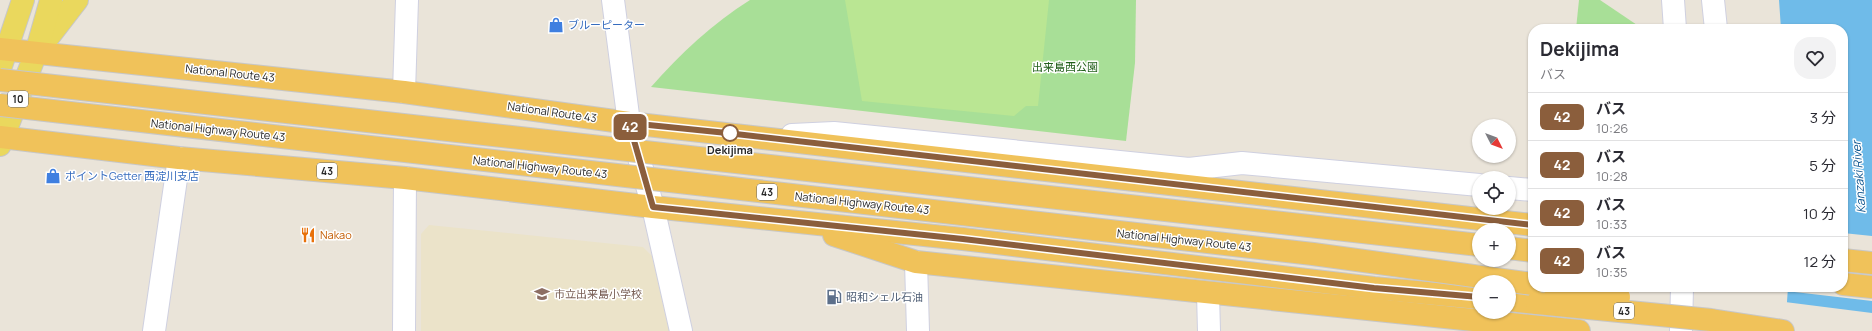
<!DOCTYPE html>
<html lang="ja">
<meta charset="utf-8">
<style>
body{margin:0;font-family:Manrope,"Noto Sans JP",sans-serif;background:#f2f2f3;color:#2b2b33;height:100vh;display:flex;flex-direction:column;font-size:15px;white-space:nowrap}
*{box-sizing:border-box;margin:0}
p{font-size:13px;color:#7c7c81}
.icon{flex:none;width:22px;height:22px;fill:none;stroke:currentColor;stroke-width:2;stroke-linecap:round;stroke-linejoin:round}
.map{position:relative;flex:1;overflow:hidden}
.drawer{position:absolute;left:1528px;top:24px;width:320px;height:268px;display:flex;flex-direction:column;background:#fff;border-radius:16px;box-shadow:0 1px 3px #0004}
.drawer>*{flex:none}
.badge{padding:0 8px;border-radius:6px;font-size:14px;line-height:26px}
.needle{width:26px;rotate:132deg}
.fabs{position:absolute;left:1472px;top:119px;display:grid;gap:8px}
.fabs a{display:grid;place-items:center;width:44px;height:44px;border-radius:50%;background:#fff;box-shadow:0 1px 3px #0004;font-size:20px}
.map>.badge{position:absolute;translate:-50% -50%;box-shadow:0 0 0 2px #fff}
.round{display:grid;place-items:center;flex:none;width:42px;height:42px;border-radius:16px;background:#f2f2f3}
.head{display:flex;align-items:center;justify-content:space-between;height:68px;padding:0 12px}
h1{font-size:19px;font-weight:700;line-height:30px}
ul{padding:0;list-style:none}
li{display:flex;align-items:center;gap:12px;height:48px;padding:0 12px;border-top:1px solid #e1e1e2}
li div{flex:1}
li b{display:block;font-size:15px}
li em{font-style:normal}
li .badge{min-width:44px;font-weight:700;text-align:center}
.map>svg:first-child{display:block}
.education{fill:#ebe3c9}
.green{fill:#a8df97}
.pitch{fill:#bae693}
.water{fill:#6fbbe9}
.pier{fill:#eae4d9}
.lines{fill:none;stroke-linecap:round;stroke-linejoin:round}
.minor-casing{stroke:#cfd0e0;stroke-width:24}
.tertiary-casing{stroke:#cfd0e0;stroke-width:24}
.primary-casing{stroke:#c7c7c7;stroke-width:24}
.trunk-casing{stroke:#c7c7c7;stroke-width:24}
.minor{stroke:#fff;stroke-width:22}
.tertiary{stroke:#fff;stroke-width:22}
.primary{stroke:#ead85d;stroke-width:22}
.trunk{stroke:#f0c25a;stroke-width:22}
.trunk-bridge-casing{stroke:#c7c7c7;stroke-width:24;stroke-linecap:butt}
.trunk-bridge{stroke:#f0c25a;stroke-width:22}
.line-casing{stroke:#fff;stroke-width:9}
.line{stroke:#8b5e3c;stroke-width:6}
.stop-dot{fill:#fff;stroke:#8b5e3c;stroke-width:2}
.labels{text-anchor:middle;stroke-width:3;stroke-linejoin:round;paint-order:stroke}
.shield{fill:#fff;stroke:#686868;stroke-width:1}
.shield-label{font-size:10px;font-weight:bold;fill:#272727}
.shop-label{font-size:11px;fill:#366cbe;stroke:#fff;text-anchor:start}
.park-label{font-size:11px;fill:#23601c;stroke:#fff}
.street-label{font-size:11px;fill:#272727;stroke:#fff}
.stop-label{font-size:11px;font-weight:bold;fill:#272727;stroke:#fff}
.food-label{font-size:11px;fill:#c56008;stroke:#fff;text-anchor:start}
.education-label{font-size:11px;fill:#785e54;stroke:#fff;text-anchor:start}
.service-label{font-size:11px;fill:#4e5e75;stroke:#fff;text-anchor:start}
.water-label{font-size:12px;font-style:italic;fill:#125890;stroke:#fff}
</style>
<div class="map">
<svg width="1872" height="331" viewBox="0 0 1872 331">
<rect width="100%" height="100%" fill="#eae4d9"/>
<polygon class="education" points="429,225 643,247 654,258 670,331 421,331 421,234"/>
<g class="green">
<path d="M750 0H1136L1135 63 1126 141 651 87C680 54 713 23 750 0Z"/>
<polygon points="1579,0 1600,0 1643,29 1576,29"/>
</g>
<polygon class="pitch" points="845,0 1049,0 1038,106 1026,106 1014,116 862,101"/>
<polygon class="water" points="1779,0 1872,0 1872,331 1785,331 1788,287 1843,287 1843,29 1781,29"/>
<g class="pier">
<polygon points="1843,233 1872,236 1872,301 1786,291 1786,287 1843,287"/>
<polygon points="1785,302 1872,313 1872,331 1783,331"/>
</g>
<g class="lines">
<g class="minor-casing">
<g id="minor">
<polyline points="613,0 629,123"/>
<polyline points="1673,0 1675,29"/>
<polyline points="1713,0 1716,29"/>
<polyline points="404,92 407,0"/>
<polyline points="1339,172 1479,185"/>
<polyline points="1509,188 1533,190"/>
<polyline points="916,262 918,331"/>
<polyline points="404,331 405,178"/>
<polyline points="1681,331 1682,287"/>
</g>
</g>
<g class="tertiary-casing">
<g id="tertiary">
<polyline points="629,123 653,207 681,331"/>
<polyline points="792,135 834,133 1189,169 1242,163 1339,172"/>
<polyline points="1208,293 1209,331"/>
<polyline points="154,331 179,158"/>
</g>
</g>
<g class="primary-casing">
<g id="primary">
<polyline points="43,44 77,0"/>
<polyline points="0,69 23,0"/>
<polyline points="0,145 36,53 51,0"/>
</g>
</g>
<g class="trunk-casing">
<g id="trunk">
<polyline points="0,49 404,92 629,123 1533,225"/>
<polyline points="0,137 179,158 405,178 653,207 963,239 1374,288 1479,298"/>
<polyline points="834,235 916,262 1579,331"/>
<polyline points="1509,248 1533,251"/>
<polyline points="1843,260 1872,263"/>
<polyline points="1843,284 1872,287"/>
<polyline points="1509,300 1537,303"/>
<polyline points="1711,320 1783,331"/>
</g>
</g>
<use href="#minor" class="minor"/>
<use href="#tertiary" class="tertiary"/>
<use href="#primary" class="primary"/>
<use href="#trunk" class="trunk"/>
<g class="trunk-bridge-casing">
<g id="trunk-bridge">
<polyline points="0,80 1479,245"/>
<polyline points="0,105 1313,254 1533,284"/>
<polyline points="1554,287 1619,297"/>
<polyline points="1537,303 1711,320"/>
</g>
</g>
<use href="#trunk-bridge" class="trunk-bridge"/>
</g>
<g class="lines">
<g class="line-casing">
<polyline id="line" points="1479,297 1374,288 963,239 653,207 629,123 727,133 1533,225"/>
</g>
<use href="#line" class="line"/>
</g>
<defs>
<g id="shop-bare" transform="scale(1.2)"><path d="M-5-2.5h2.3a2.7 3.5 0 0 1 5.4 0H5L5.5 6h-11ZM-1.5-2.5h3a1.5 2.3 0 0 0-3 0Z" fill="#3f7fe0" stroke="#fff" stroke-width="2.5" paint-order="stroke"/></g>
<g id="restaurant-bare" transform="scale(1.2)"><path d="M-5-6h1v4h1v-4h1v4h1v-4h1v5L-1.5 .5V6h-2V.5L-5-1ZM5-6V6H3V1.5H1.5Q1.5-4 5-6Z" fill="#e8710a" stroke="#fff" stroke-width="2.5" paint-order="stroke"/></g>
<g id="school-bare" transform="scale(1.2)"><path d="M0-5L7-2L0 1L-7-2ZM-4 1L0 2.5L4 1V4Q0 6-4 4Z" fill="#8d6e63" stroke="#fff" stroke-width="2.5" paint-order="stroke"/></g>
<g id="fuel-bare" transform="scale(1.2)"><path d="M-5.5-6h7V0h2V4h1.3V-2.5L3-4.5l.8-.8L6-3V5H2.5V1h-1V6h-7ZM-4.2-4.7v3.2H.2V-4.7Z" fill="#5c6f8a" stroke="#fff" stroke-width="2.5" paint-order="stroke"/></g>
</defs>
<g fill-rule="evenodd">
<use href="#shop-bare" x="556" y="25"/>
<use href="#shop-bare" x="53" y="176"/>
<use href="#restaurant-bare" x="308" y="235"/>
<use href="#school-bare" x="542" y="294"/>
<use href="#fuel-bare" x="834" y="297"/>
</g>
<circle class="stop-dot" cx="730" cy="133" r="8"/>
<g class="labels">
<g class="shield">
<rect x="8" y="91" width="20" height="16" rx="3"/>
<rect x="317" y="163" width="20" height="16" rx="3"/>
<rect x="757" y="184" width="20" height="16" rx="3"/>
<rect x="1614" y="303" width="20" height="16" rx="3"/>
</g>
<g class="shield-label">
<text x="18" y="103">10</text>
<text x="327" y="175">43</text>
<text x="767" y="196">43</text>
<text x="1624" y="315">43</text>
</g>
<g class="shop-label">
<text x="568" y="29">ブルーピーター</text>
<text x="65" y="180">ポイントGetter 西淀川支店</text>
</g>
<g class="park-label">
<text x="1065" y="71">出来島西公園</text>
</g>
<g class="street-label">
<text transform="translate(230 73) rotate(6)" y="4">National Route 43</text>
<text transform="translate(552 112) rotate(8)" y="4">National Route 43</text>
<text transform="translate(218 130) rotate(6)" y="4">National Highway Route 43</text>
<text transform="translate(540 167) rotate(6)" y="4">National Highway Route 43</text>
<text transform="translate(862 203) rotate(6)" y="4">National Highway Route 43</text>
<text transform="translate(1184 240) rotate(6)" y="4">National Highway Route 43</text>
</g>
<g class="stop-label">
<text x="730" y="154">Dekijima</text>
</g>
<g class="food-label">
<text x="320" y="239">Nakao</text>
</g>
<g class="education-label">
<text x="554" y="298">市立出来島小学校</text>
</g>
<g class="service-label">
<text x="846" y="301">昭和シェル石油</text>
</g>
<g class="water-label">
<text transform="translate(1859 177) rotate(-94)" y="4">Kanzaki River</text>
</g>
</g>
</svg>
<div class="fabs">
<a><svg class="needle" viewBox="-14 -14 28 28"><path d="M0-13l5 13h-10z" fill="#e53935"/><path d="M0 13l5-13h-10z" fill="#7c7c81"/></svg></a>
<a><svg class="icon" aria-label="locate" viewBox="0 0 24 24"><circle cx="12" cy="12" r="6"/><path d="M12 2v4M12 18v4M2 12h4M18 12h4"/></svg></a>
<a>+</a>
<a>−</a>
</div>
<b class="badge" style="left:630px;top:127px;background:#8b5e3c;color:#fff">42</b>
<section class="drawer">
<div class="head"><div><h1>Dekijima</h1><p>バス</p></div><a class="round"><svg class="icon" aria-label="heart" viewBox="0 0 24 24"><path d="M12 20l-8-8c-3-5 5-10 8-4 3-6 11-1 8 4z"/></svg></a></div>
<ul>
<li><span class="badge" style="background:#8b5e3c;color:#fff">42</span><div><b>バス</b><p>10:26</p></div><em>3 分</em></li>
<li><span class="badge" style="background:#8b5e3c;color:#fff">42</span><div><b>バス</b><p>10:28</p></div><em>5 分</em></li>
<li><span class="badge" style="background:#8b5e3c;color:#fff">42</span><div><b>バス</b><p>10:33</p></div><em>10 分</em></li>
<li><span class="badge" style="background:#8b5e3c;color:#fff">42</span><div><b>バス</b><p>10:35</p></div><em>12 分</em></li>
</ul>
</section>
</div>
